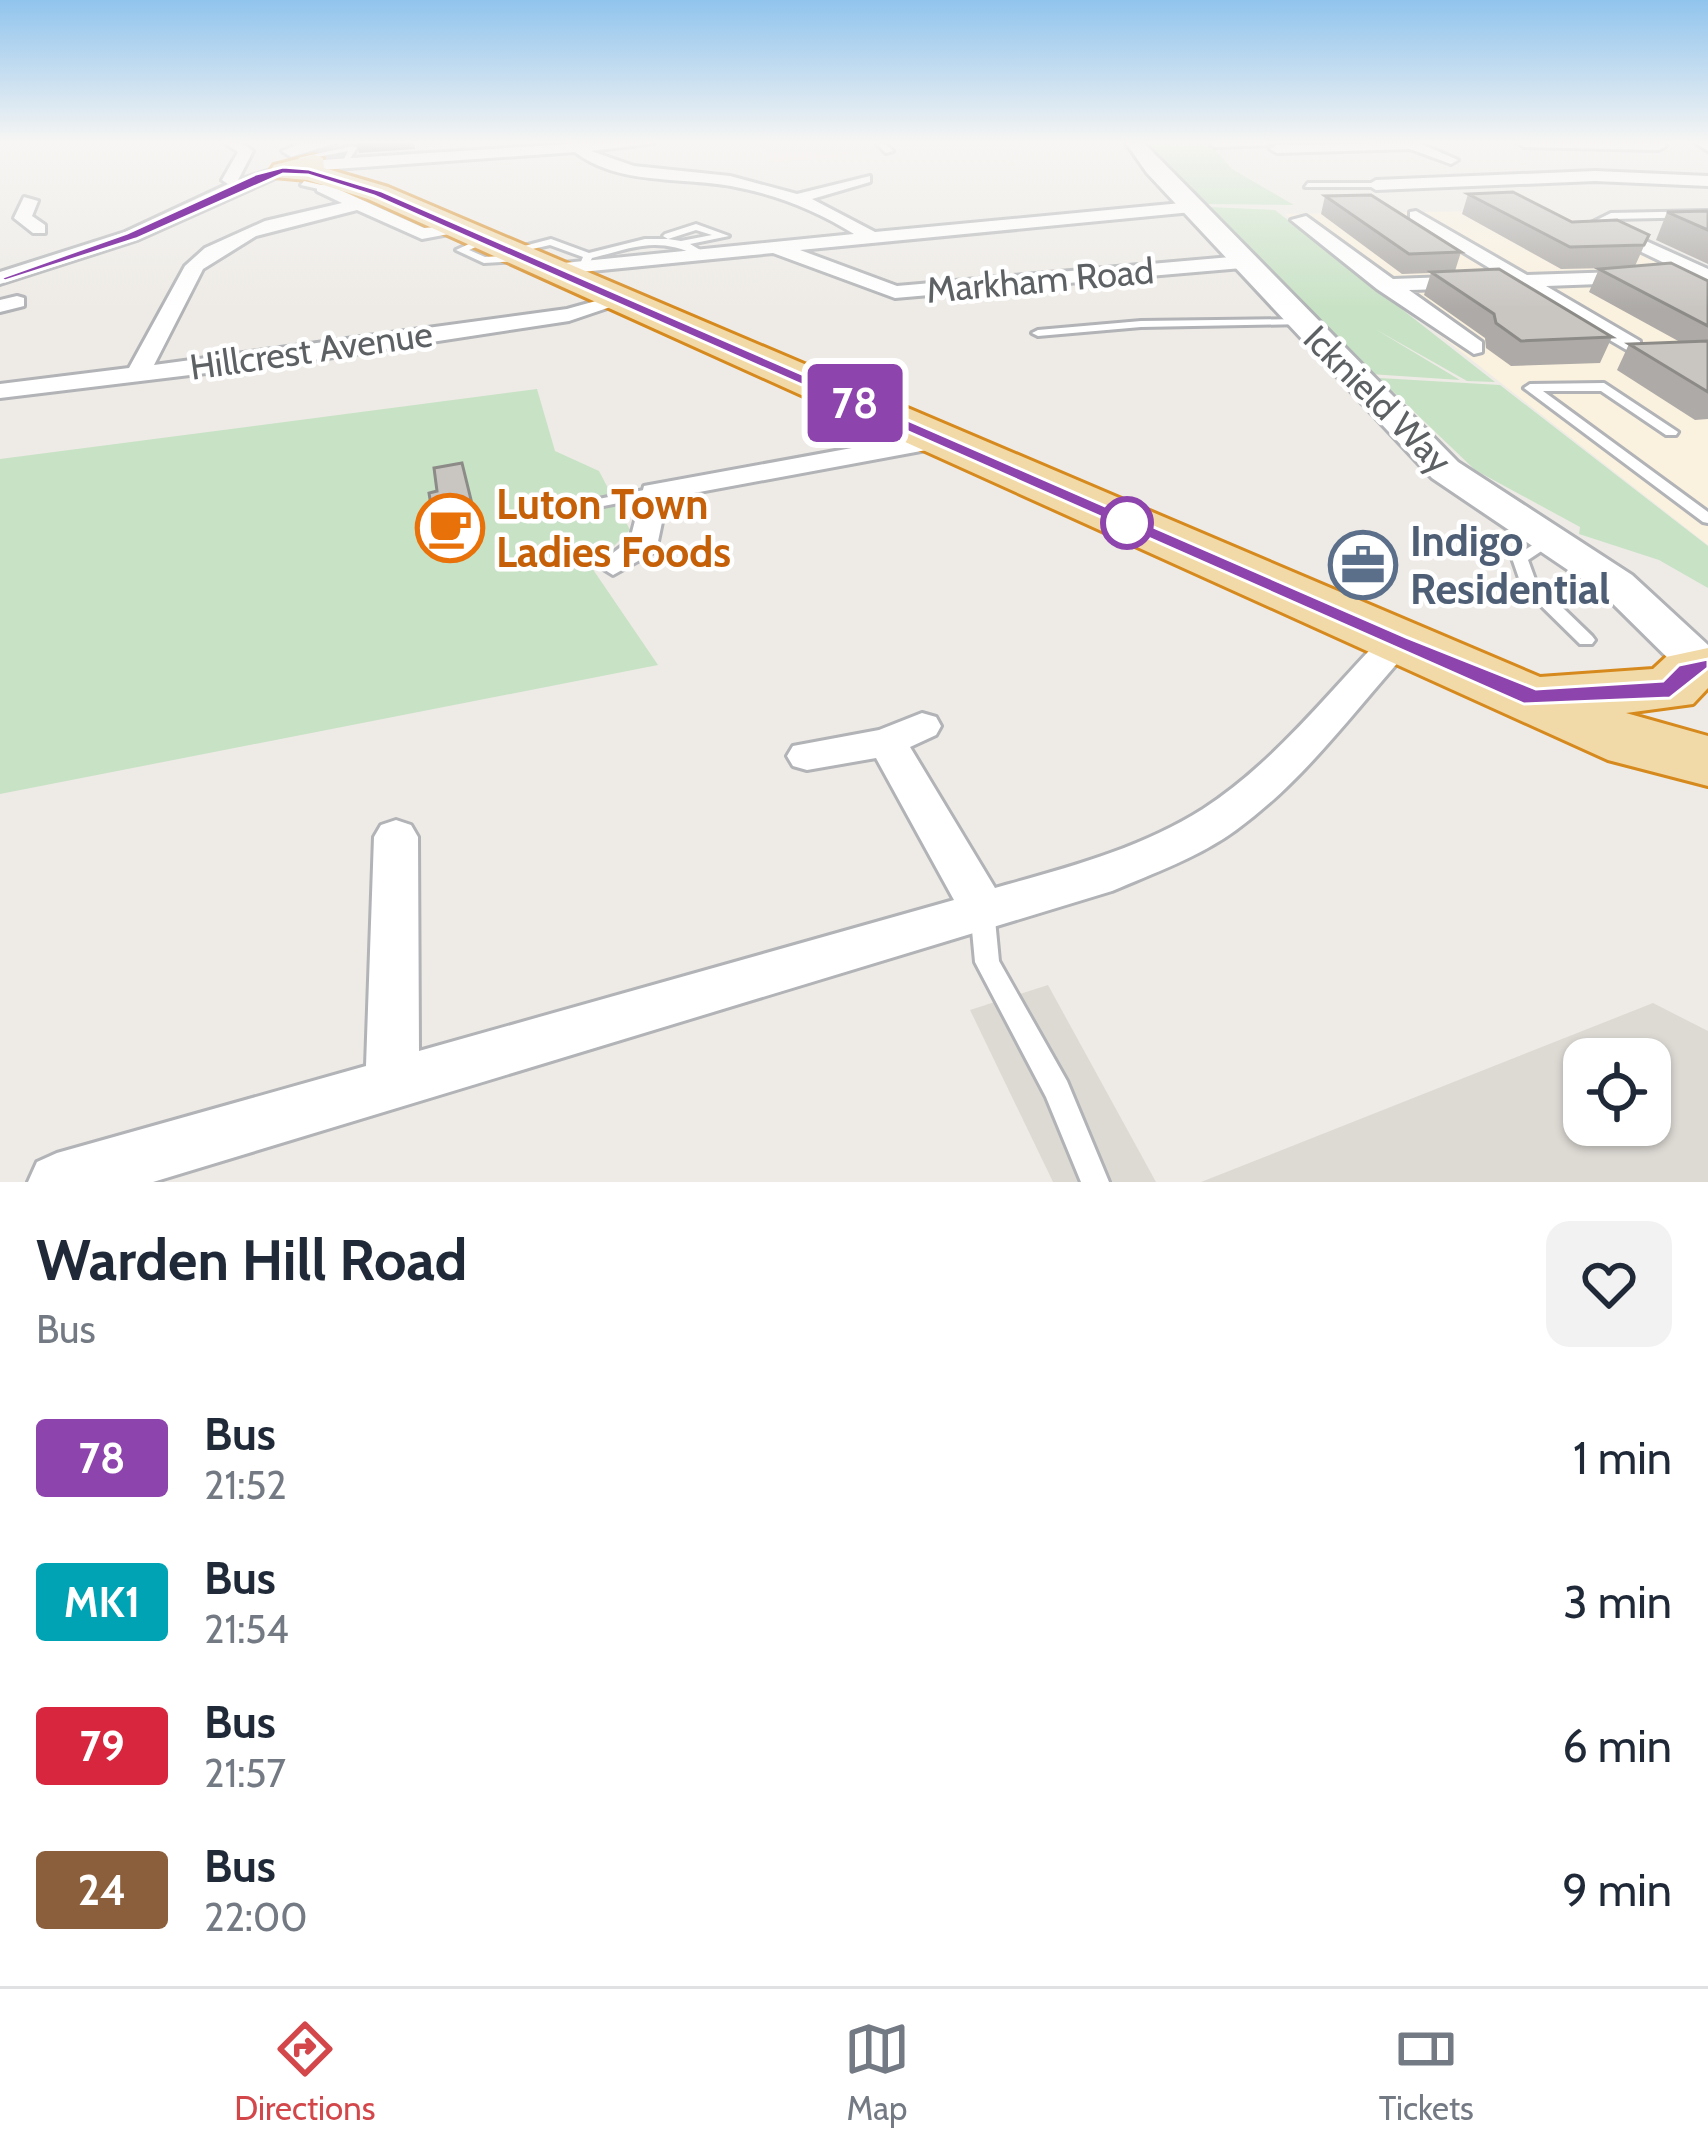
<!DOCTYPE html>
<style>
body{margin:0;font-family:Cabin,sans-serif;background:#f2f2f3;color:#1f2937;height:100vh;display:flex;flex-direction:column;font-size:45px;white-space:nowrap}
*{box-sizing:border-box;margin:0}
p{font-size:39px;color:#747a83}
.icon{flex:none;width:66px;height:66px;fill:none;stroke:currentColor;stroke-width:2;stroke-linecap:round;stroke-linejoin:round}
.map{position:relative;height:1182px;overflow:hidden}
.drawer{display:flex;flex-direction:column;background:#fff;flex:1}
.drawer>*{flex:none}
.badge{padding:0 24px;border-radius:9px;font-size:42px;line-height:78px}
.tools{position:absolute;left:1563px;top:1038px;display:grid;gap:24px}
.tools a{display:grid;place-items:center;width:108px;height:108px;border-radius:24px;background:#fff;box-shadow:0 3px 9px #0004;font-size:60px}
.map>.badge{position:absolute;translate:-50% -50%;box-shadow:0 0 0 6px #fff}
.round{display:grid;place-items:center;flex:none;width:126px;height:126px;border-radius:24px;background:#f2f2f3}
.overview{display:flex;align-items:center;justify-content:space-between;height:204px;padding:0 36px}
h1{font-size:57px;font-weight:700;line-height:90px}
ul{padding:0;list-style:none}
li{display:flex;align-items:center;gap:36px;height:144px;padding:0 36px}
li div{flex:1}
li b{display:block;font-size:45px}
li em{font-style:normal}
li .badge{min-width:132px;font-weight:700;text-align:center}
.tab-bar{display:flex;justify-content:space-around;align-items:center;height:168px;border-top:3px solid #e0e1e3;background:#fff;font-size:33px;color:#747a83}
.tab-bar a{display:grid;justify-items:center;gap:6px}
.tab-bar .active{color:#d3464a}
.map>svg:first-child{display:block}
.commercial{fill:#faf1df}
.education{fill:#dddad4;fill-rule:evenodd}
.medical{fill:#f8e4e4}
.green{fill:#c8e2c5}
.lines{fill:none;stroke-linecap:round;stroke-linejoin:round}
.service-casing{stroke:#b1b3b6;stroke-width:6}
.minor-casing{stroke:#b1b3b6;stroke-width:6}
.tertiary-casing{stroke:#b1b3b6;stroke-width:6}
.trunk-casing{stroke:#d6891d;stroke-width:6}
.service{fill:#fff;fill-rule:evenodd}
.minor{fill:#fff;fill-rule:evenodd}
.tertiary{fill:#fff;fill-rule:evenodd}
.trunk{fill:#f2daa8;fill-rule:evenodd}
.wall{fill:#adaaa7}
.shaded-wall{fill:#8d8b88}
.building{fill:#c9c6c2;stroke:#8d8b88;stroke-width:3}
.line{fill:#8e44ad;stroke:#fff;stroke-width:3}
.stop-dot{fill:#fff;stroke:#8e44ad;stroke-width:6}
.labels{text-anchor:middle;stroke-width:9;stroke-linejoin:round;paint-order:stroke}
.far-street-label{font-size:36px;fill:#5d6164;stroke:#fff}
.food-label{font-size:42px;font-weight:bold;fill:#c56008;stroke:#fff;text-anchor:start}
.service-label{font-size:42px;font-weight:bold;fill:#4e5e75;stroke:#fff;text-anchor:start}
</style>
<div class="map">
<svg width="1708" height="1182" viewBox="0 0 1708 1182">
<rect width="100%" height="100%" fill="#eeebe6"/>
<polygon class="commercial" points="1551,210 1708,281 1708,545 1285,214"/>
<g class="education">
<polygon points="1048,985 1156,1182 1053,1182 970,1010"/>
<path d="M1653 1003 1708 1031V1182H1201ZM1584 1059H1650V1125H1584Z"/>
</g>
<polygon class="medical" points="760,143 887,143 899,153 774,162"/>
<g class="green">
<polygon points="1142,143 1212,146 1232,169 1294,205 1200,204"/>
<polygon points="1208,207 1275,210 1495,382 1467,381 1375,329 1460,380 1370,374"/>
<polygon points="1379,378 1500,385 1708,546 1708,588 1659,560 1579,534 1580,527 1475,470"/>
<polygon points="537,389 555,451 599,471 630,530 592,568 658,665 0,794 0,459"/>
</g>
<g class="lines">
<g class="service-casing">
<g id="service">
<polygon points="876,143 884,143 893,151 886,153"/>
<polygon points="1214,143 1266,143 1269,145 1215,147 1211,145"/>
<polygon points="353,146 357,148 347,163 343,161 348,151 302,160 298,158"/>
<polygon points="304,181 326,186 327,188 323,190 301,185"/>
<polygon points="1308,183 1376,183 1380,185 1376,187 1305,187"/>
<polygon points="1708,211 1708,217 1612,219 1595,226 1591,223 1611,213"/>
<path d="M696 224 729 236 690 244 702 251V255L699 256C657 236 635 247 592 258L588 266 585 267 580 264 583 257 550 245 510 254 505 251 551 239 589 253 645 239H668L663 236 665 234ZM696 230 712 235 681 241 668 239Z"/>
<polygon points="484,237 487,238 487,242 469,250 485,257 520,255 525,258 520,261 484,263 456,250"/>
<polygon points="1300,319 1305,322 1304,324 1141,327 1038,336 1032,333 1038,330 1141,321"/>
<polygon points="1604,383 1678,432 1676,435 1666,435 1601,391 1543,391 1708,512 1708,523 1703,522 1524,388 1530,384"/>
<polygon points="855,399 861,403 853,424 874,452 872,455 862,455 840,424 849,403"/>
<polygon points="654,488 661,492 659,495 543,518 536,514 543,510"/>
<polygon points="1550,534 1555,536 1558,539 1555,542 1528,560 1536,582 1592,636 1595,640 1592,644 1580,644 1522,587 1512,558"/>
<polygon points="982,899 990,902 994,909 999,961 1067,1081 1109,1182 1081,1182 1046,1097 975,962 970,909 974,902"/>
</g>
</g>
<g class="minor-casing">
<g id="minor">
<polygon points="225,143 242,143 253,151 238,180 283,166 291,171 137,240 0,284 0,272 125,232 228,184 222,180 238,152"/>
<path d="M583 143H654L591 151 634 166 730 176 797 194 870 176V182L812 199 875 232 1192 202 1200 207 1192 212 800 250 897 286 1242 256 1252 262 1242 268 895 298 773 253 551 275 544 273V265L854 234C816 210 774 194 731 186 680 177 617 185 575 152L321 170 313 165 321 160Z"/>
<polygon points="1419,143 1458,160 1451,164 1410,149 1277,153 1270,149 1277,145"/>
<polygon points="1517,143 1664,143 1666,146 1659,150 1524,147"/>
<polygon points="1595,171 1708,176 1708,186 1595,181 1376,190 1368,185 1376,180"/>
<polygon points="317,185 329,185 424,228 461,225 470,230 422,239 357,210 256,236 203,269 154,365 567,309 621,294 631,300 569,321 314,360 0,398 0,384 129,368 185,266 205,248 265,221 342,203 317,191"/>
<polygon points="24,197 38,201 32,216 45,225 45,233 33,233 14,218"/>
<polygon points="1416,211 1527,275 1679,270 1600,232 1597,228 1606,223 1708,269 1708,280 1546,286 1640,341 1640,351 1632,353 1519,287 1409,290 1482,342 1482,352 1474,354 1377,289 1291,220 1306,216 1393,279 1501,275 1410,220 1410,212"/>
<polygon points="17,296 24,298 24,306 0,312 0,300"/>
<polygon points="939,432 948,434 952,440 948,446 667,498 656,551 613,575 597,565 630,540 644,486"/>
<path d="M1397 631 1409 634 1415 642 1409 650C1354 711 1304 781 1236 830 1199 857 1154 873 1112 891L153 1182H28L37 1162 57 1153 366 1066 374 837 381 825 396 820 411 825 418 837 419 1051 954 900 876 758 807 770 793 766 787 756 793 746 879 730 922 713 936 717 941 726 936 735 910 747 995 888C1066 868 1140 849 1203 809 1274 763 1327 694 1385 634Z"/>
</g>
</g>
<g class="tertiary-casing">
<g id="tertiary">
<polygon points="302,143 336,143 291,157 282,151"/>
<polygon points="1126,143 1144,143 1458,462 1632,575 1708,645 1708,682 1689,679 1602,593 1432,478 1147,173"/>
<polygon points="1696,143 1708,143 1708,151"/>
</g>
</g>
<g class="trunk-casing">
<polygon id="trunk" points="314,155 323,158 324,168 388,187 1540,677 1653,669 1666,657 1708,648 1708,688 1693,704 1626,713 1708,736 1708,786 1608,760 368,199 307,180 274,177 270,171 274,165"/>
</g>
<use href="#service" class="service"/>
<use href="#minor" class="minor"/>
<use href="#tertiary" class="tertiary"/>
<use href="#trunk" class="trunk"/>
</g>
<g class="wall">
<polygon points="1468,194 1572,222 1649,235 1635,266 1708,281 1708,419 1695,420 1617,370 1629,344 1680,342 1589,292 1599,269 1610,268 1561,269 1462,214"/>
<polygon points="1325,196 1461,252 1455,271 1612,337 1600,363 1511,366 1486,348 1485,338 1424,295 1431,273 1402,274 1321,214"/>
<polygon points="1708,211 1708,264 1656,240 1667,212"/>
</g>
<g class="shaded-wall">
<polygon points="356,143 414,143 415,149 359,153"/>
<polygon points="475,516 480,537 439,544 434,524"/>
</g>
<g class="building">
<polygon points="1513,192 1572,222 1617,220 1649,235 1644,245 1570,247 1468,194"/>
<polygon points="1371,195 1461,252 1409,254 1325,196"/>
<polygon points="1708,211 1708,230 1667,212"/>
<polygon points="1671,263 1708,281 1708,326 1599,269"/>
<polygon points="1499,269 1612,337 1521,341 1496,323 1494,314 1431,272"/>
<polygon points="1708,341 1708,392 1629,344"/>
<polygon points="462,463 475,516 434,524 429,493 437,491 434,468"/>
</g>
<linearGradient id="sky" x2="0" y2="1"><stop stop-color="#91c4ed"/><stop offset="0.46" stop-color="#f7f6f4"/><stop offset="1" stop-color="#f7f6f4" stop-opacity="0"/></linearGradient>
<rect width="1708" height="309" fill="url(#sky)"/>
<polygon class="line" points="283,167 309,169 382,191 1406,637 1536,689 1663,681 1679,665 1708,659 1708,668 1670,698 1524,704 374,196 308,175 283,174 136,239 5,281 0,278 127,233 256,174"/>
<defs>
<g id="cafe-ring" transform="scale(3.45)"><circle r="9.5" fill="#fff" stroke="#e8710a" stroke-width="1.5"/><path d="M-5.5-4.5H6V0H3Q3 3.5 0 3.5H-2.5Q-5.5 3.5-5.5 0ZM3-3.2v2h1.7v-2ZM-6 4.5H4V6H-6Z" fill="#e8710a"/></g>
<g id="office-ring" transform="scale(3.45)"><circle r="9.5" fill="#fff" stroke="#5c6f8a" stroke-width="1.5"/><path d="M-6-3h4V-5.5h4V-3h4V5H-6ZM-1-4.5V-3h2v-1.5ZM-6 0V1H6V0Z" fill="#5c6f8a"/></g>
</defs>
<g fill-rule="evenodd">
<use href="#cafe-ring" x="450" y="528"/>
<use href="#office-ring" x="1363" y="565"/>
</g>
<circle class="stop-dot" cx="1127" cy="523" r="24"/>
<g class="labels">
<g class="far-street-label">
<text transform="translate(1040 280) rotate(-5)" y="13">Markham Road</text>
<text transform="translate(311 350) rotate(-8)" y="13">Hillcrest Avenue</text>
<text transform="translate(1378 399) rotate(45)" y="13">Icknield Way</text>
</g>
<g class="food-label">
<text x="496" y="519">Luton Town<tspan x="496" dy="48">Ladies Foods</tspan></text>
</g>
<g class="service-label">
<text x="1410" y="556">Indigo<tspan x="1410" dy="48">Residential</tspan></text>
</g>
</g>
</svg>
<div class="tools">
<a><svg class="icon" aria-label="locate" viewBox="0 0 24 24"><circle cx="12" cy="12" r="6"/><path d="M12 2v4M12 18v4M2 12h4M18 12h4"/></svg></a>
</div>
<b class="badge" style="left:855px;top:403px;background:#8e44ad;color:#fff">78</b>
</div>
<section class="drawer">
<div class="overview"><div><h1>Warden Hill Road</h1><p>Bus</p></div><a class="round"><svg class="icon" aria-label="heart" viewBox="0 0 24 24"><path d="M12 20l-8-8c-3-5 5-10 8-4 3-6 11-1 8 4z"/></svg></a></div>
<ul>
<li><span class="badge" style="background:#8e44ad;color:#fff">78</span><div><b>Bus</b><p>21:52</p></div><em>1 min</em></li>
<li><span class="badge" style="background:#00a3b4;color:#fff">MK1</span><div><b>Bus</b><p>21:54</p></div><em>3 min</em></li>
<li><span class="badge" style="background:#d7263d;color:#fff">79</span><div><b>Bus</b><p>21:57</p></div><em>6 min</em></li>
<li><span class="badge" style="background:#8b5e3c;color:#fff">24</span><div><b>Bus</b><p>22:00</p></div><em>9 min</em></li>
</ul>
</section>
<nav class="tab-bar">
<a class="active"><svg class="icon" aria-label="directions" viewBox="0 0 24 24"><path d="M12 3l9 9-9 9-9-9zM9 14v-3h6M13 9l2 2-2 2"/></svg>Directions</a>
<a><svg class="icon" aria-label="map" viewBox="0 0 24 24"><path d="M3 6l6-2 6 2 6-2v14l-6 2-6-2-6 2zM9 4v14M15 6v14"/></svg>Map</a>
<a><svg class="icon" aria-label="tickets" viewBox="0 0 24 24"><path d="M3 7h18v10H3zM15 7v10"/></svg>Tickets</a>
</nav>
